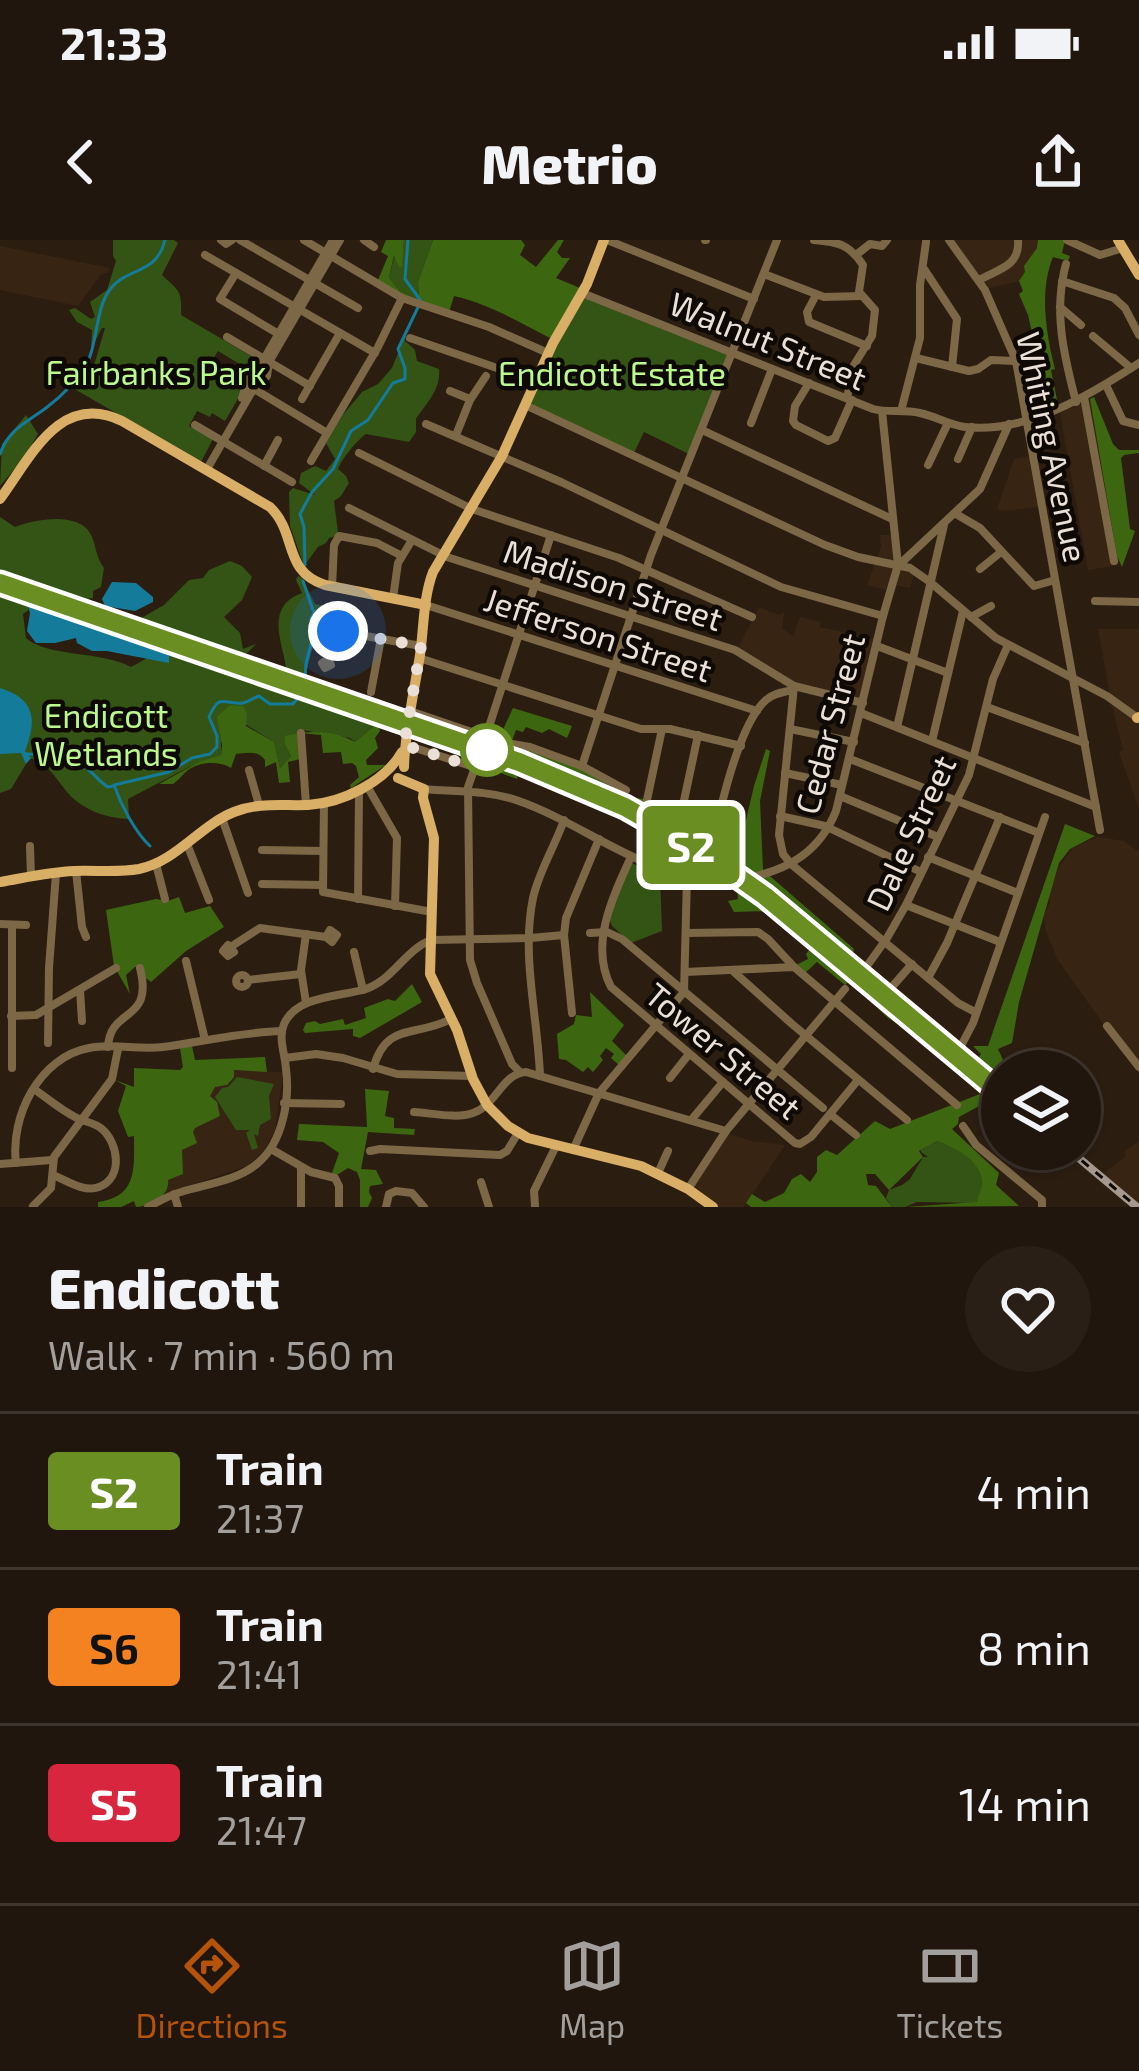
<!DOCTYPE html>
<meta charset="utf-8">
<style>
body{margin:0;font-family:"Exo 2",sans-serif;background:#291f16;color:#f1f3f6;height:100vh;display:flex;flex-direction:column;font-size:45px;white-space:nowrap}
*{box-sizing:border-box;margin:0}
p{font-size:39px;color:#a29f9d}
.icon{flex:none;width:66px;height:66px;fill:none;stroke:currentColor;stroke-width:2;stroke-linecap:round;stroke-linejoin:round}
.map{position:relative;height:967px;overflow:hidden}
.side{display:flex;flex-direction:column;background:#21160d;flex:1}
.side>*{flex:none}
.badge{padding:0 24px;border-radius:9px;font-size:42px;line-height:78px}
.buttons{position:absolute;left:981px;top:810px;display:grid;gap:24px}
.buttons a{display:grid;place-items:center;width:120px;height:120px;border-radius:50%;background:#21160d;box-shadow:0 3px 9px #0004,0 0 0 3px #3e352e;font-size:60px}
.you{position:absolute;width:60px;height:60px;margin:-30px;border:9px solid #fff;border-radius:50%;background:#1a73e8;box-shadow:0 0 0 18px #1a73e833}
.map>.badge{position:absolute;translate:-50% -50%;box-shadow:0 0 0 6px #fff}
.round{display:grid;place-items:center;flex:none;width:126px;height:126px;border-radius:63px;background:#291f16}
.overview{display:flex;align-items:center;justify-content:space-between;height:204px;padding:0 48px}
h1{font-size:57px;font-weight:800;line-height:90px}
ul{padding:0;list-style:none}
li{display:flex;align-items:center;gap:36px;height:156px;padding:0 48px;border-top:3px solid #3e352e}
li div{flex:1}
li b{display:block;font-size:45px}
li em{font-style:normal}
li .badge{min-width:132px;font-weight:700;text-align:center}
.status{display:flex;justify-content:space-between;align-items:center;height:84px;padding:0 60px;background:#21160d;direction:ltr}
.status svg{height:33px;fill:currentColor}
header{display:flex;justify-content:space-between;align-items:center;height:156px;padding:0 48px;background:#21160d;font-size:54px;font-weight:800}
.tab-bar{display:flex;justify-content:space-around;align-items:center;height:168px;border-top:3px solid #3e352e;background:#21160d;font-size:33px;color:#a29f9d}
.tab-bar a{display:grid;justify-items:center;gap:6px}
.tab-bar .selected{color:#b45309}
.map>svg:first-child{display:block}
.built{fill:#382413}
.green{fill:#335415}
.forest{fill:#3c6710}
.water{fill:#147c9a}
.lines{fill:none;stroke-linecap:round;stroke-linejoin:round}
.stream{stroke:#147c9a;stroke-width:3}
.minor{stroke:#7c6746;stroke-width:8}
.major{stroke:#d9ae66;stroke-width:10}
.rail-casing{stroke:#a5998f;stroke-width:8}
.rail{stroke:#0f0905;stroke-width:3;stroke-dasharray:9;stroke-linecap:butt}
.minor-bridge{stroke:#7c6746;stroke-width:8}
.line-casing{stroke:#fff;stroke-width:27}
.line{stroke:#6b8e23;stroke-width:18}
.walk{stroke:#eae0d7;stroke-width:12;stroke-dasharray:0 21.6}
.stop-dot{fill:#fff;stroke:#6b8e23;stroke-width:6}
.labels{text-anchor:middle;stroke-width:9;stroke-linejoin:round;paint-order:stroke}
.street-label{font-size:33px;fill:#eae0d7;stroke:#0f0905}
.park-label{font-size:33px;fill:#bbf98d;stroke:#0f0905}
</style>
<div class="status"><b>21:33</b><svg viewBox="0 0 49 12"><path d="M0 12V9h3v3zM5 12V6h3v6zM10 12V3h3v9zM15 12V0h3v12zM26 1h20v11H26zM47 4h2v5h-2z"/></svg></div>
<header><svg class="icon" aria-label="back" viewBox="0 0 24 24"><path d="M15 5l-7 7 7 7"/></svg>Metrio<svg class="icon" aria-label="share" viewBox="0 0 24 24"><path d="M12 15V3M7 8l5-5 5 5M5 13v7h14v-7"/></svg></header>
<div class="map">
<svg width="1139" height="967" viewBox="0 0 1139 967">
<rect width="100%" height="100%" fill="#2c1d11"/>
<g class="built">
<polygon points="953,0 1060,0 1048,24 1043,54 1045,57 1041,61 1022,41 989,48"/>
<polygon points="0,6 110,28 107,33 101,34 78,66 0,50"/>
<polygon points="1090,159 1119,325 1088,330 1060,173"/>
<polygon points="1032,216 1041,267 1000,271 997,269 1014,219"/>
<polygon points="880,295 892,295 894,314 892,329 914,334 910,348 888,344 886,350 867,345 881,307"/>
<polygon points="759,367 779,375 784,372 782,388 793,396 800,377 821,382 820,387 874,399 859,459 800,445 738,408"/>
<polygon points="1098,389 1139,389 1139,475 1110,455"/>
<polygon points="1111,462 1139,482 1139,569 1119,512 1123,510"/>
<polygon points="1097,597 1124,601 1139,612 1139,823 1105,786 1057,719 1045,688 1044,676 1050,662 1048,657 1059,626 1074,607"/>
<polygon points="192,806 196,829 283,832 275,891 262,914 247,926 176,950 142,967 136,967 134,896 128,897 118,871 126,846 115,840 134,847 134,828 180,830 183,827 180,808"/>
<polygon points="729,894 752,901 785,905 744,967 719,967 694,946 709,919"/>
<polygon points="1139,901 1139,964 1105,935 1106,931 1126,916 1124,912"/>
</g>
<g class="green">
<path d="M113 0H174L178 3 162 35C179 51 182 50 181 75L251 116 253 120 248 129 218 111 209 126 241 146 243 150 225 181 212 173 210 177 197 171 189 186 213 199 201 222 71 147 87 125 92 126 95 122 105 88H102L91 109 92 90 77 82 69 70 75 68 91 79 95 77 90 62 107 50 116 21 113 16Z"/>
<polygon points="404,0 433,0 418,42 419,60 400,51 389,38 395,13 403,10"/>
<polygon points="583,57 728,114 689,214 644,192 634,213 530,165 553,108"/>
<path d="M406 93 405 101 415 110 417 121 439 129C441 150 427 162 416 179V192L409 202 366 194C357 200 341 220 338 229L346 236 349 243 341 256 334 261 338 292 336 296 329 298 326 303 318 307 304 326 290 286 289 252 293 248 315 255 299 243 301 233 315 226 326 231 335 219 326 203 343 175 362 152 378 144 392 128Z"/>
<polygon points="26,175 38,194 24,218 0,246 2,204"/>
<path d="M0 277 15 287C34 280 76 271 90 293 96 303 95 316 104 328L101 347 93 351V358L81 360 0 337Z"/>
<polygon points="230,321 242,326 252,337 242,360 224,377 240,393 243,409 256,404 246,414 245,420 193,404 189,395 136,381 164,365 189,340 203,338 209,330"/>
<path d="M298 336 302 338 315 364 331 367 318 377 315 384 316 394 304 440 287 434C285 405 262 368 302 353L296 340Z"/>
<path d="M0 348C14 353 25 355 29 370L23 374 26 398C46 417 103 411 131 427L151 416 173 409 248 432 363 476 373 481V487L355 502 350 498 302 490 285 505 291 516 280 528 274 502 245 484 221 502V515L189 527 128 559 129 579C109 578 91 573 75 560 58 546 48 516 25 519L26 524 11 549 0 553Z"/>
<polygon points="631,623 660,634 662,691 631,703 612,686 609,678"/>
<polygon points="237,837 274,844 269,856 271,879 260,885 258,896 254,894 258,908 252,910 246,893 250,890 236,890 215,857 222,848 228,847"/>
<path d="M937 901C955 908 980 919 982 942 982 949 978 956 977 963L917 962 905 967H892L886 958 889 950 902 945 910 939 923 917H928L921 912V910Z"/>
</g>
<g class="forest">
<path d="M386 0H404L402 27H399L394 15 389 38 400 51 419 60 418 42 433 0H521L525 5 520 15 536 27 558 0H564L557 12 562 18H570L556 38 580 48 552 99C519 82 489 64 454 56L449 72 409 58 378 40 388 16 381 12Z"/>
<path d="M1038 0H1065L1062 13 1070 16 1068 21 1053 17C1039 51 1046 94 1055 129L1051 130 1058 165 1045 169 1037 139 1042 137 1028 75 1019 54 1023 51 1019 41 1025 32 1024 26 1037 8Z"/>
<polygon points="1094,157 1113,204 1119,210 1139,210 1139,213 1124,215 1121,218 1130,289 1135,291 1122,327 1117,316 1090,159"/>
<path d="M294 446 393 480 392 483 376 479 380 491 375 498 378 508 366 520 367 525H386L351 548 350 545 359 537 356 526 352 523 343 524 341 512 323 513 321 495 300 493V519L288 522 290 542 279 543 276 522 265 527V520C257 510 248 513 236 514L231 528C220 521 199 521 187 531 182 535 179 540 173 544H159L199 522 221 515 222 505 217 477 230 465 243 466 247 474 246 486 274 502 280 528 291 516 285 505V496C309 490 333 490 355 502L373 487V481L362 476 293 451Z"/>
<polygon points="513,468 572,486 567,498 549,489 542,493 526,487 523,492 516,490 512,501 499,498"/>
<path d="M490 499 530 509 580 528 630 557 650 560 652 570 709 604 729 619 743 593 754 546 766 509 770 511 760 561 763 630 854 709 853 713 867 730 975 823 981 814 973 806H988L1065 584 1095 596 1070 609 1059 623 1019 762 1012 803 998 809 1008 831H1002V863L990 860 959 877 958 884 952 889 999 933 996 945 1019 966 905 967 977 962C978 955 982 949 982 942 980 919 954 908 937 901L919 911 923 917 889 950 875 934H866L868 945 876 946 892 967H751L746 963 752 954 765 962 784 953 792 939 801 934 810 942 817 932V917L826 910 837 915 875 881 890 889 980 854 921 798 888 778 849 741 845 745 817 722 805 733 796 725 808 719 806 714 811 708 808 700 785 679 782 681 768 671 734 672 728 661 738 659 737 646 728 637H717L718 628 662 594 618 579 619 575 599 566 597 568 576 557 577 554 520 530 517 539 493 530 495 520 482 515 483 512C568 541 633 572 711 619L713 615 629 565 490 507 487 505Z"/>
<polygon points="179,657 185,673 210,666 224,687 186,711 151,742 146,738 143,727 135,727 126,735 130,754 114,726 106,670 156,659 168,661"/>
<polygon points="412,744 422,762 360,798 353,796 353,789 305,793 303,790 306,783 315,781 320,784 343,779 345,785 366,778 364,768 388,759 395,761"/>
<polygon points="590,752 624,785 612,801 627,816 620,826 611,818 614,814 606,808 600,816 603,820 593,832 588,827 583,832 566,820 559,819 557,794 574,784 576,775 592,777"/>
<path d="M192 806 195 820 265 817 267 832 234 830V837L227 845 215 847 210 856 217 862 220 876 195 888 193 892 197 903 182 910 183 934 168 940C170 956 151 966 136 967L134 961 121 967H98V962C138 957 134 927 134 896L128 897 118 871 126 846 115 840 134 847V828L180 830 183 827 180 808Z"/>
<polygon points="365,849 389,851 385,876 394,878 394,888 415,889 414,895 368,892 361,929 376,930 383,944 370,946 369,952 372,958 368,967 360,967 360,940 357,932 348,928 337,935 332,933 339,913 323,902 297,900 299,884 367,887"/>
</g>
<g class="water">
<polygon points="112,342 136,343 153,357 153,362 135,371 105,366 102,359"/>
<polygon points="27,363 169,410 169,423 107,411 92,411 77,403 76,398 55,403 36,403 27,391 30,373"/>
<path d="M0 448C36 459 37 481 25 511L31 518 26 524 21 513 0 514Z"/>
</g>
<g class="lines">
<g class="stream">
<path d="M0 214C8 190 27 182 46 168 59 158 76 142 85 127 98 106 95 67 111 48 129 27 157 34 165 0"/>
<polyline points="305,325 304,287 300,274 312,252 333,229 351,191 368,180 393,143 405,139 405,128 398,109 421,61 405,39 408,0"/>
<path d="M303 341 314 373 311 379C318 401 302 418 306 440"/>
<path d="M26 514C45 514 69 514 85 527 94 533 99 542 108 547L113 546"/>
<path d="M150 606C135 592 121 565 114 545L169 532 192 518 210 514 217 507V496L209 477C220 452 223 465 243 463 249 462 253 458 259 456L270 464H293L303 452"/>
</g>
<g class="minor">
<polyline points="221,0 226,4 232,0"/>
<polyline points="240,0 358,68"/>
<polyline points="304,0 402,58 489,87 548,113"/>
<polyline points="364,0 374,7"/>
<polyline points="607,0 754,59"/>
<polyline points="705,0 706,0"/>
<path d="M814 0C838 2 849 4 863 25L859 52 875 70 872 96 854 125 847 158"/>
<polyline points="949,0 985,50 1016,121 1100,590"/>
<polyline points="1067,0 1100,15 1123,8"/>
<polyline points="205,15 375,113"/>
<polyline points="856,15 870,4 882,6 887,0"/>
<path d="M1066 24C1053 71 1064 116 1076 162"/>
<polyline points="924,29 957,79 952,127"/>
<polyline points="236,33 220,59 282,96"/>
<polyline points="764,34 824,57 861,56"/>
<path d="M979 40C999 29 1020 26 1018 0"/>
<polyline points="1062,41 1114,58 1125,68 1139,95"/>
<path d="M582 53 873 169C888 173 904 169 920 173 935 176 949 185 965 187 1026 194 1090 155 1139 123"/>
<polyline points="816,55 807,72 809,82 867,106"/>
<polyline points="1060,67 1081,85"/>
<polyline points="1093,96 1131,128"/>
<polyline points="227,97 310,146"/>
<polyline points="410,98 535,141"/>
<polyline points="916,118 969,131 978,129 991,120 1016,121"/>
<polyline points="216,126 327,193"/>
<polyline points="809,143 795,166 793,181 796,185 828,201 835,198 852,160"/>
<polyline points="1106,145 1123,181 1139,185"/>
<polyline points="450,151 470,159"/>
<polyline points="1084,157 1114,321"/>
<polyline points="242,158 250,133 264,119 333,0"/>
<polyline points="302,159 340,93"/>
<polyline points="525,165 825,305 858,317 910,328 930,342 996,398 1107,456 1139,479"/>
<polyline points="901,171 920,98 920,45 926,2"/>
<polyline points="751,183 772,129"/>
<polyline points="426,184 561,242 781,347 883,376"/>
<polyline points="195,185 292,242"/>
<polyline points="702,190 892,279"/>
<polyline points="456,195 470,160 486,136"/>
<polyline points="359,213 472,269 619,318 752,377"/>
<polyline points="958,219 972,187"/>
<polyline points="311,221 378,107 402,58"/>
<polyline points="928,225 948,183"/>
<polyline points="264,226 278,200"/>
<polyline points="207,229 251,153 267,136 269,122 340,0"/>
<polyline points="349,268 447,317 735,410 794,446 863,463"/>
<polyline points="956,274 980,288 1034,346 1055,340"/>
<polyline points="900,324 980,249 1009,184"/>
<polyline points="980,329 1001,312"/>
<polyline points="332,347 334,305 339,296 377,303 402,316"/>
<polyline points="393,358 398,323 412,300"/>
<polyline points="1095,361 1139,362"/>
<polyline points="426,365 757,471"/>
<polyline points="971,377 991,366"/>
<polyline points="877,406 948,433"/>
<polyline points="419,418 641,489 670,489 741,506"/>
<polyline points="328,419 331,425 325,428 322,423 328,419 332,396 338,391 421,406"/>
<polyline points="794,446 779,595 783,614 791,624 958,763 975,772"/>
<polyline points="371,452 381,398"/>
<polyline points="987,467 1085,503"/>
<polyline points="410,471 501,502 530,507 582,526 626,550"/>
<polyline points="861,473 1096,567"/>
<polyline points="897,487 944,285"/>
<polyline points="790,489 854,502"/>
<polyline points="301,493 306,565"/>
<polyline points="486,496 551,295"/>
<polyline points="932,501 963,371"/>
<polyline points="406,505 474,527"/>
<polyline points="480,513 468,547 470,720 477,743 512,824 520,832"/>
<polyline points="850,519 1039,593"/>
<polyline points="582,526 651,315 777,0"/>
<polyline points="249,530 259,565"/>
<polyline points="785,533 842,545"/>
<polyline points="367,546 397,598 395,666"/>
<path d="M424 549C455 552 486 550 516 560 592 586 653 648 739 639"/>
<polyline points="840,556 938,597"/>
<polyline points="647,560 662,489"/>
<polyline points="324,563 323,652 432,672"/>
<polyline points="780,576 825,586 921,632"/>
<polyline points="222,578 248,653"/>
<polyline points="679,584 698,495"/>
<polyline points="187,604 209,660"/>
<path d="M712 605C720 570 739 483 766 460 774 453 784 452 793 450"/>
<polyline points="30,606 31,637"/>
<polyline points="262,610 323,611"/>
<path d="M631 617C613 656 589 705 611 747L795 903 800 904 811 897 858 840"/>
<polyline points="928,617 1018,653"/>
<polyline points="156,624 165,659"/>
<polyline points="76,631 82,687 86,697"/>
<path d="M747 638C789 630 820 611 836 571L883 376 898 325 882 171"/>
<polyline points="262,644 322,645"/>
<polyline points="358,659 359,551"/>
<polyline points="906,665 1000,702"/>
<polyline points="0,684 26,685"/>
<polyline points="12,685 12,828"/>
<polygon points="330,690 337,695 332,702 326,697"/>
<polyline points="590,693 607,692 622,699 823,868"/>
<polyline points="686,693 758,692 768,699 794,727"/>
<polyline points="306,694 301,730 306,763"/>
<polygon points="228,705 234,712 228,716 223,711"/>
<polyline points="232,706 260,688 326,697"/>
<polyline points="354,712 363,750"/>
<polyline points="186,721 205,800"/>
<polyline points="867,726 887,698 906,665 969,535 993,439 1008,405"/>
<polyline points="685,732 794,727 957,865"/>
<polyline points="734,732 792,784 907,880"/>
<circle cx="242" cy="741" r="6"/>
<polyline points="928,738 947,703 1000,577"/>
<polyline points="248,740 301,734"/>
<polyline points="891,748 912,724"/>
<polyline points="80,750 82,781"/>
<polyline points="572,773 564,695 566,678 599,599"/>
<polyline points="11,776 36,775 116,728"/>
<polyline points="1107,786 1139,827"/>
<polyline points="48,803 49,728 56,633"/>
<polyline points="962,804 973,783 1045,577"/>
<path d="M108 807C110 766 154 784 140 728"/>
<polyline points="285,818 316,814 343,818 397,834 472,836"/>
<path d="M373 829C386 781 415 798 451 779"/>
<path d="M540 836C538 778 521 716 533 658 539 631 555 606 564 580"/>
<polyline points="670,838 689,814"/>
<path d="M34 849C47 858 61 870 75 877 84 882 94 882 102 889 118 903 124 937 99 947 84 953 66 940 53 935"/>
<polyline points="284,863 341,864"/>
<path d="M414 872C432 873 457 879 473 873 497 865 501 834 526 832L726 891"/>
<polyline points="830,874 856,895"/>
<polyline points="692,879 723,842"/>
<polyline points="963,886 976,905 1042,960 1042,967"/>
<polyline points="271,909 311,932 335,938 339,946 339,967"/>
<polyline points="573,910 599,853 684,752 687,637"/>
<polyline points="370,911 380,909 500,915 507,911 518,893"/>
<path d="M16 923C10 877 39 817 89 808 112 803 138 810 163 807 202 802 241 792 282 791"/>
<polyline points="0,924 52,920"/>
<polyline points="658,933 668,911"/>
<polyline points="481,942 489,967"/>
<polyline points="688,949 726,891 845,749"/>
<polyline points="174,954 178,967"/>
<polyline points="33,966 51,948 54,917 112,839 118,809"/>
<path d="M148 967C159 961 170 955 181 952 207 944 237 941 258 923 283 902 290 859 286 829 285 814 278 798 284 784 297 755 340 757 366 749 394 739 405 710 431 700L530 698 564 695"/>
<polyline points="301,967 301,928"/>
<polyline points="386,967 389,954 396,951 412,953 424,967"/>
<polyline points="535,967 534,951 556,906"/>
</g>
<g class="major">
<polyline points="1118,0 1139,35"/>
<path d="M0 259C31 217 60 151 122 181L270 267C298 294 282 331 325 345L426 365"/>
<polyline points="1137,478 1139,477"/>
<path d="M404 527C405 490 414 453 420 415 424 388 423 358 433 332L502 216 553 103 587 44 604 0"/>
<polyline points="398,538 424,549 423,558 434,598 430,734 457,790 473,839 487,865 508,886 528,898 641,926 688,949 713,967"/>
<path d="M0 642C24 638 49 632 74 631 96 630 117 633 139 629 177 621 199 586 234 572 259 562 282 566 308 565 342 563 385 542 402 512"/>
</g>
<g class="rail-casing">
<g id="rail">
<polyline points="0,343 519,522 625,567 677,596 752,646 1002,854"/>
<polyline points="1068,909 1137,967"/>
</g>
</g>
<use href="#rail" class="rail"/>
<polyline class="minor-bridge" points="739,639 747,638"/>
</g>
<g class="lines">
<g class="line-casing">
<polyline id="line" points="0,343 519,522 625,567 697,608 765,656 1002,854"/>
</g>
<use href="#line" class="line"/>
<polyline class="walk" points="338,391 421,406 404,505 474,527 480,513 487,510"/>
</g>
<circle class="stop-dot" cx="487" cy="510" r="24"/>
<g class="labels">
<g class="street-label">
<text transform="translate(768 101) rotate(22)" y="12">Walnut Street</text>
<text transform="translate(1052 207) rotate(78)" y="12">Whiting Avenue</text>
<text transform="translate(613 345) rotate(18)" y="12">Madison Street</text>
<text transform="translate(598 395) rotate(18)" y="12">Jefferson Street</text>
<text transform="translate(830 484) rotate(-75)" y="12">Cedar Street</text>
<text transform="translate(911 593) rotate(-65)" y="12">Dale Street</text>
<text transform="translate(723 811) rotate(40)" y="12">Tower Street</text>
</g>
<g class="park-label">
<text x="156" y="145">Fairbanks Park</text>
<text x="612" y="146">Endicott Estate</text>
<text x="106" y="488">Endicott<tspan x="106" dy="38">Wetlands</tspan></text>
</g>
</g>
</svg>
<div class="buttons">
<a><svg class="icon" aria-label="layers" viewBox="0 0 24 24"><path d="M12 4l9 5-9 5-9-5zM3 14l9 5 9-5"/></svg></a>
</div>
<div class="you" style="left:338px;top:391px"></div>
<b class="badge" style="left:691px;top:605px;background:#6b8e23;color:#fff">S2</b>
</div>
<section class="side">
<div class="overview"><div><h1>Endicott</h1><p>Walk · 7 min · 560 m</p></div><a class="round"><svg class="icon" aria-label="heart" viewBox="0 0 24 24"><path d="M12 20l-8-8c-3-5 5-10 8-4 3-6 11-1 8 4z"/></svg></a></div>
<ul>
<li><span class="badge" style="background:#6b8e23;color:#fff">S2</span><div><b>Train</b><p>21:37</p></div><em>4 min</em></li>
<li><span class="badge" style="background:#f58220;color:#111">S6</span><div><b>Train</b><p>21:41</p></div><em>8 min</em></li>
<li><span class="badge" style="background:#d7263d;color:#fff">S5</span><div><b>Train</b><p>21:47</p></div><em>14 min</em></li>
</ul>
</section>
<nav class="tab-bar">
<a class="selected"><svg class="icon" aria-label="directions" viewBox="0 0 24 24"><path d="M12 3l9 9-9 9-9-9zM9 14v-3h6M13 9l2 2-2 2"/></svg>Directions</a>
<a><svg class="icon" aria-label="map" viewBox="0 0 24 24"><path d="M3 6l6-2 6 2 6-2v14l-6 2-6-2-6 2zM9 4v14M15 6v14"/></svg>Map</a>
<a><svg class="icon" aria-label="tickets" viewBox="0 0 24 24"><path d="M3 7h18v10H3zM15 7v10"/></svg>Tickets</a>
</nav>
